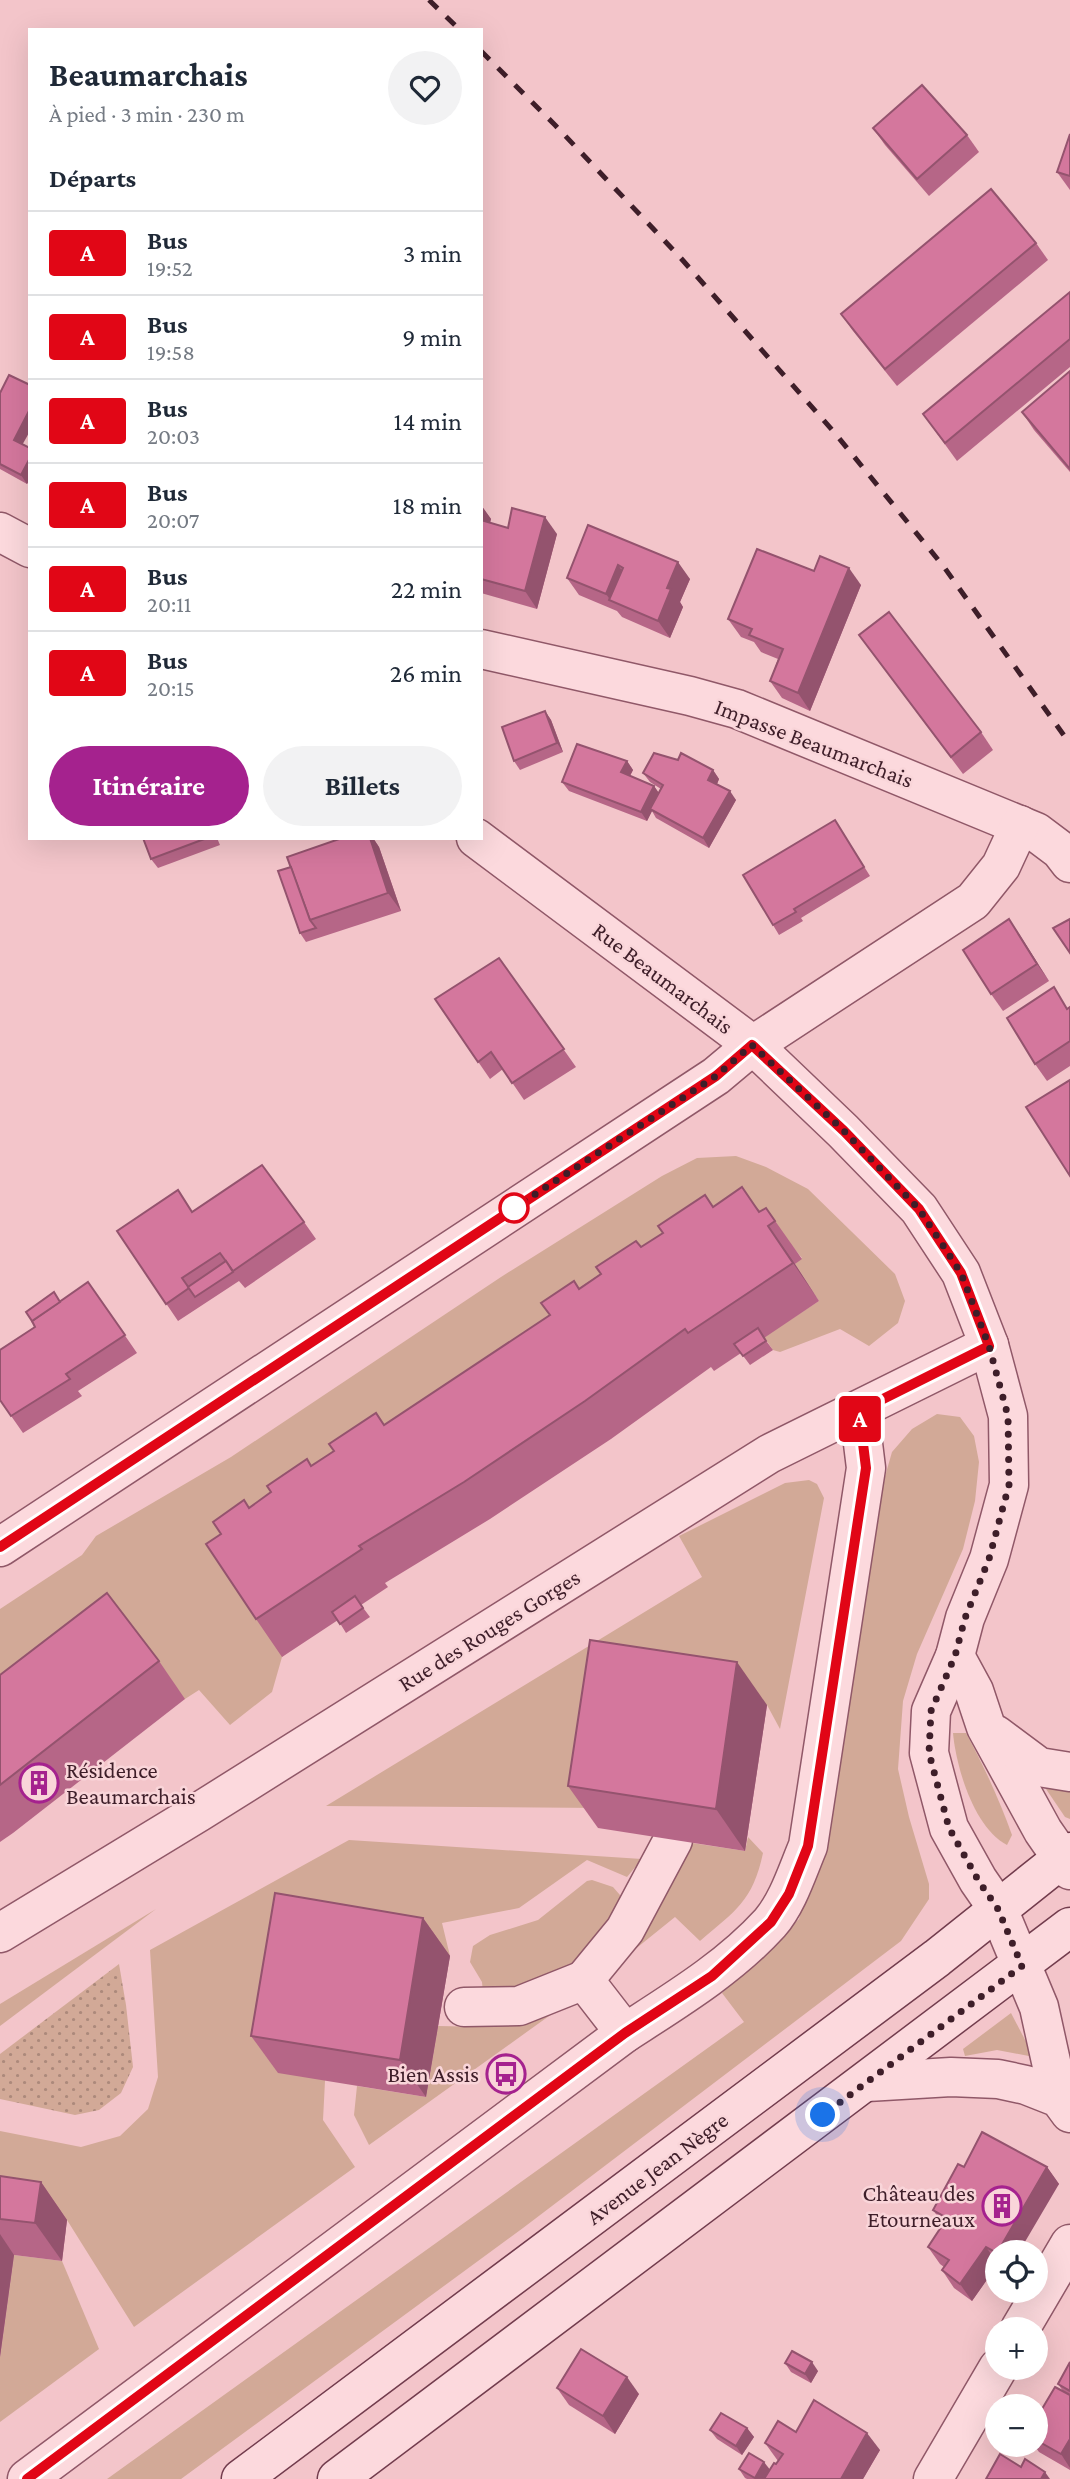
<!DOCTYPE html>
<html lang="fr">
<meta charset="utf-8">
<style>
body{margin:0;font-family:"Crimson Pro",serif;background:#f2f2f3;color:#1f2937;height:100vh;display:flex;flex-direction:column;font-size:26px;white-space:nowrap}
*{box-sizing:border-box;margin:0}
p{font-size:23px;color:#747a83}
.icon{flex:none;width:38px;height:38px;fill:none;stroke:currentColor;stroke-width:2;stroke-linecap:round;stroke-linejoin:round}
.map{position:relative;flex:1;overflow:hidden}
.drawer{position:absolute;left:28px;top:28px;width:455px;height:812px;display:flex;flex-direction:column;background:#fff;border-radius:0px;box-shadow:0 7px 28px #0002}
.drawer>*{flex:none}
.badge{padding:0 14px;border-radius:5px;font-size:24px;line-height:46px}
.fabs{position:absolute;left:985px;top:2240px;display:grid;gap:14px}
.fabs a{display:grid;place-items:center;width:63px;height:63px;border-radius:50%;background:#fff;box-shadow:0 7px 28px #0002;font-size:35px}
.you{position:absolute;width:35px;height:35px;margin:-18px;border:5px solid #fff;border-radius:50%;background:#1a73e8;box-shadow:0 0 0 10px #1a73e833}
.map>.badge{position:absolute;translate:-50% -50%;box-shadow:0 0 0 4px #fff}
h2{padding:0 21px;font-size:26px;line-height:63px}
.round{display:grid;place-items:center;flex:none;width:74px;height:74px;border-radius:37px;background:#f2f2f3}
.summary{display:flex;align-items:center;justify-content:space-between;height:119px;padding:0 21px}
h1{font-size:33px;font-weight:700;line-height:52px}
.primary-button{display:flex;gap:14px;margin-top:auto;padding:14px 21px}
.primary-button a{flex:1;height:80px;border-radius:42px;background:#a5228e;color:#fff;font-size:28px;font-weight:700;line-height:80px;text-align:center}
.primary-button a+a{background:#f2f2f3;color:#1f2937}
ul{padding:0;list-style:none}
li{display:flex;align-items:center;gap:21px;height:84px;padding:0 21px;border-top:2px solid #e0e1e3}
li div{flex:1}
li b{display:block;font-size:26px}
li em{font-style:normal}
li .badge{min-width:77px;font-weight:700;text-align:center}
.map>svg:first-child{display:block}
.green{fill:#d2a997}
.park{fill:url(#park-dots)}
.lines{fill:none;stroke-linecap:round;stroke-linejoin:round}
.minor-casing{stroke:#905868;stroke-width:41}
.secondary-casing{stroke:#723c4d;stroke-width:41}
.minor{stroke:#fcd9dd;stroke-width:38}
.secondary{stroke:#fcd9dd;stroke-width:38}
.rail{stroke:#3e1e29;stroke-width:5;stroke-dasharray:12 12;stroke-linecap:butt}
.wall{fill:#b66687}
.shaded-wall{fill:#94536e}
.building{fill:#d4779d;stroke:#94536e;stroke-width:2}
.line-casing{stroke:#fff;stroke-width:16}
.line{stroke:#e10616;stroke-width:10}
.walk{stroke:#3e1e29;stroke-width:7;stroke-dasharray:0 12.6}
.stop-dot{fill:#fff;stroke:#e10616;stroke-width:3.5}
.labels{text-anchor:middle;stroke-width:5;stroke-linejoin:round;paint-order:stroke}
.street-label{font-size:23px;fill:#3e1e29;stroke:#f9d5d9}
.poi-label{font-size:23px;fill:#3e1e29;stroke:#f9d5d9;text-anchor:end}
</style>
<div class="map">
<svg width="1070" height="2479" viewBox="0 0 1070 2479">
<defs>
<pattern id="park-dots" width="8" height="8" patternUnits="userSpaceOnUse" patternTransform="scale(1.75)"><rect width="8" height="8" fill="#d2a997"/><path d="M2 2h.1M6 6h.1" fill="none" stroke="#ac897b" stroke-width="1.8" stroke-linecap="round"/></pattern>
</defs>
<rect width="100%" height="100%" fill="#f3c5ca"/>
<g class="green">
<polygon points="736,1156 766,1167 808,1189 895,1274 905,1301 898,1323 869,1346 840,1329 780,1352 773,1350 764,1337 819,1301 795,1264 802,1258 792,1246 282,1657 272,1692 230,1725 199,1690 185,1699 0,1733 0,1609 82,1555 96,1536 231,1457 501,1277 662,1176 697,1158"/>
<polygon points="937,1414 960,1417 974,1436 979,1462 975,1501 963,1549 917,1654 903,1701 898,1769 909,1817 929,1884 929,1899 901,1941 523,2228 181,2479 107,2479 744,2022 722,1993 799,1919 830,1814 878,1501 892,1452 912,1429"/>
<polygon points="809,1480 817,1484 824,1498 780,1729 767,1705 601,1808 326,1806 702,1577 679,1536 785,1483"/>
<path d="M953 1733H966C984 1766 999 1799 1012 1835L1007 1845C974 1828 956 1767 953 1733Z"/>
<polygon points="1053,1785 1070,1785 1070,1819 1065,1817 1046,1789"/>
<path d="M748 1837 763 1853C753 1901 735 1911 700 1941L675 1917 618 1963 644 1924 692 1843 745 1851Z"/>
<polygon points="349,1840 642,1859 627,1877 587,1860 519,1908 442,1923 450,1956 301,1931 325,2081 323,2120 355,2167 134,2327 67,2220 0,2210 0,2131 81,2147 120,2136 148,2109 158,2077 150,1950"/>
<polygon points="592,1880 613,1887 626,1902 598,1947 563,1973 524,1990 483,1993 482,1982 470,1962 473,1946 490,1935 538,1920 587,1881"/>
<polygon points="156,1909 0,2026 0,2004"/>
<polygon points="556,2011 369,2145 354,2115 357,2086 426,2097 438,2026 490,2027"/>
<polygon points="1011,2013 1034,2057 997,2050 965,2056 963,2049"/>
<polygon points="14,2255 62,2261 99,2349 0,2422 0,2357"/>
</g>
<polygon class="park" points="119,1964 126,2005 133,2067 121,2093 99,2110 75,2115 0,2099 0,2054"/>
<g class="lines">
<g class="minor-casing">
<g id="minor">
<polyline points="0,532 30,548"/>
<polyline points="481,649 690,696 737,709 1036,832 1060,850 1070,863"/>
<polyline points="476,838 753,1045 843,1131 919,1209 961,1273 989,1345 1008,1416 1009,1485 989,1559 965,1618 955,1656 931,1711 929,1753 949,1828 978,1880 998,1909 1039,2007 1059,2098"/>
<polyline points="0,1547 716,1076 753,1045 973,901 1001,866 1020,825"/>
<polyline points="955,1656 974,1691 986,1727 1043,1831 1070,1870"/>
<polyline points="996,1735 1039,1767 1070,1772"/>
<polyline points="0,1933 199,1812 769,1454 989,1345"/>
<polyline points="584,1980 625,1930 673,1840"/>
<polyline points="464,2007 519,2006 584,1980 625,2033"/>
<polyline points="867,2082 951,2077 998,2079 1026,2085 1059,2098 1070,2113"/>
<polyline points="1020,2329 1070,2244"/>
<path d="M27 2479 625 2033C676 2000 729 1968 770 1923 788 1902 797 1872 808 1846L866 1468 859 1411"/>
<polyline points="933,2479 998,2368"/>
</g>
</g>
<g class="secondary-casing">
<g id="secondary">
<polyline points="241,2479 937,1958 1070,1852"/>
<polyline points="337,2479 1070,1927"/>
</g>
</g>
<use href="#minor" class="minor"/>
<use href="#secondary" class="secondary"/>
<g class="rail">
<polyline points="429,0 460,30"/>
<polyline points="481,51 555,125 679,256 834,432 944,567 1070,744"/>
</g>
</g>
<g class="wall">
<polygon points="873,128 967,135 979,152 929,196 885,145"/>
<polygon points="1070,134 1070,190 1057,172"/>
<polygon points="1036,243 1048,260 897,386 853,331 841,314"/>
<polygon points="1070,292 1070,367 957,461 923,414"/>
<polygon points="1070,371 1070,472 1034,430 1022,412"/>
<polygon points="0,393 23,444 30,448 30,479 27,484 0,469"/>
<polygon points="481,505 491,519 490,523 508,528 557,534 537,609 481,593"/>
<polygon points="588,525 690,579 680,602 683,607 670,638 622,617 617,611 579,595 567,578"/>
<polygon points="814,571 861,585 810,711 782,698 770,681 778,659 761,652 754,642 741,637 728,619"/>
<polygon points="859,635 981,732 993,750 963,774"/>
<polygon points="545,711 551,720 563,752 520,770 514,761"/>
<polygon points="627,761 633,770 630,776 654,786 659,793 661,789 650,782 643,773 713,770 719,779 717,784 736,800 709,848 656,818 652,811 647,821 569,791 562,782"/>
<polygon points="835,820 870,876 801,918 803,921 779,935 773,925"/>
<polygon points="143,838 217,838 220,845 158,868 151,859"/>
<polygon points="342,838 373,838 379,847 401,911 306,942 300,933 291,867"/>
<polygon points="1009,919 1049,981 1003,1011 991,994"/>
<polygon points="499,958 576,1067 524,1100 503,1069 490,1079 435,999"/>
<polygon points="1070,1007 1070,1066 1047,1081 1035,1064"/>
<polygon points="754,1204 760,1211 766,1208 802,1259 795,1264 819,1301 764,1338 773,1350 750,1365 741,1353 714,1371 711,1367 611,1439 490,1519 385,1583 388,1587 361,1605 370,1617 346,1633 338,1620 282,1657 256,1619 221,1534 249,1507 312,1465 384,1425 550,1315 574,1281 579,1288 641,1247 713,1206"/>
<polygon points="193,1211 304,1222 316,1239 245,1288 239,1281 178,1321 117,1231"/>
<polygon points="88,1282 137,1353 78,1391 82,1396 23,1433 0,1400 60,1301"/>
<polygon points="159,1661 185,1699 13,1833 0,1842 0,1675"/>
<polygon points="767,1705 745,1851 598,1828 568,1786"/>
<polygon points="423,1918 450,1956 426,2097 278,2073 251,2036"/>
<polygon points="964,2167 1047,2167 1059,2184 998,2252 998,2264 972,2301 954,2288 942,2270 944,2267 940,2264 928,2247 943,2224 933,2210"/>
<polygon points="0,2176 41,2182 67,2220 62,2261 14,2255 0,2357"/>
<polygon points="1070,2362 1070,2470 1039,2452 1034,2445 1036,2445 1036,2419 1063,2391 1058,2384"/>
<polygon points="785,2363 818,2371 811,2383 791,2372"/>
<polygon points="557,2388 639,2394 615,2434 569,2405"/>
<polygon points="747,2428 754,2437 742,2455 717,2439 710,2430"/>
<polygon points="796,2432 880,2450 863,2479 747,2479 745,2478 739,2469 770,2470 778,2461 765,2443"/>
</g>
<g class="shaded-wall">
<polygon points="30,409 30,431 20,449 14,440"/>
<polygon points="30,458 30,479 27,484 21,475"/>
<polygon points="481,505 491,519 486,536 481,529"/>
<polygon points="545,517 557,534 537,609 525,591"/>
<polygon points="678,562 690,579 680,602 683,607 670,638 658,621 667,588"/>
<polygon points="618,565 630,582 611,601 606,594"/>
<polygon points="849,568 861,585 810,711 798,693"/>
<polygon points="545,711 551,720 563,752 557,743"/>
<polygon points="627,761 633,770 627,781 621,772"/>
<polygon points="713,770 719,779 715,789 708,780"/>
<polygon points="654,786 660,795 650,809 652,811 647,821 641,812"/>
<polygon points="730,791 736,800 709,848 703,838"/>
<polygon points="370,838 373,838 379,847 401,911 388,893"/>
<polygon points="1009,919 1021,937 1049,981 1037,964"/>
<polygon points="768,1226 795,1264 819,1301 793,1263"/>
<polygon points="737,1662 767,1705 745,1851 716,1809"/>
<polygon points="423,1918 450,1956 426,2097 400,2060"/>
<polygon points="1047,2167 1059,2184 1019,2252 998,2252 998,2253 997,2253"/>
<polygon points="41,2182 67,2220 62,2261 35,2223"/>
<polygon points="0,2234 14,2255 0,2357"/>
<polygon points="986,2247 998,2264 972,2301 960,2284"/>
<polygon points="812,2362 818,2371 811,2383 805,2374"/>
<polygon points="627,2377 639,2394 615,2434 603,2416"/>
<polygon points="747,2428 754,2437 742,2455 736,2446"/>
<polygon points="867,2433 880,2450 863,2479 841,2479"/>
<polygon points="1070,2439 1070,2468 1061,2454"/>
<polygon points="764,2462 771,2471 766,2479 755,2479 755,2478"/>
<polygon points="1045,2472 1050,2479 1041,2479"/>
</g>
<g class="building">
<polygon points="922,85 967,135 917,179 873,128"/>
<polygon points="1070,134 1070,176 1057,172"/>
<polygon points="991,189 1036,243 885,369 841,314"/>
<polygon points="1070,292 1070,339 945,443 923,414"/>
<polygon points="1070,371 1070,469 1022,412"/>
<polygon points="9,375 30,385 30,409 14,440 30,448 30,458 21,475 0,464 0,393"/>
<polygon points="512,508 545,517 525,591 481,579 481,520 508,528"/>
<polygon points="588,525 678,562 667,588 671,589 658,621 609,600 623,568 618,565 606,594 567,578"/>
<polygon points="757,549 814,571 820,556 849,568 798,693 770,681 783,649 749,635 752,629 728,619"/>
<polygon points="889,612 981,732 951,757 859,635"/>
<polygon points="545,711 557,743 514,761 502,727"/>
<polygon points="577,744 627,761 621,772 654,786 641,812 562,782"/>
<polygon points="654,753 678,760 681,753 713,770 708,780 730,791 703,838 650,809 663,785 643,773"/>
<polygon points="835,820 864,867 794,909 796,912 773,925 743,875"/>
<polygon points="143,838 207,838 151,859"/>
<polygon points="342,838 370,838 388,893 310,920 287,857"/>
<polygon points="291,867 310,920 316,928 300,933 278,871"/>
<polygon points="1009,919 1037,964 991,994 963,950"/>
<polygon points="1070,919 1070,953 1053,928"/>
<polygon points="499,958 564,1049 512,1083 491,1052 478,1062 435,999"/>
<polygon points="1054,987 1067,1009 1070,1007 1070,1041 1035,1064 1007,1018"/>
<polygon points="1070,1080 1070,1176 1026,1107"/>
<polygon points="262,1165 304,1222 233,1271 220,1253 182,1278 189,1288 166,1304 117,1231 178,1190 192,1212"/>
<polygon points="742,1187 759,1212 766,1208 775,1221 768,1226 793,1263 688,1333 685,1329 585,1401 464,1482 359,1546 362,1549 256,1619 206,1544 221,1534 213,1522 244,1500 249,1508 271,1492 267,1486 307,1459 311,1466 328,1455 334,1451 329,1444 376,1413 384,1425 550,1315 541,1303 574,1281 579,1289 601,1274 596,1267 636,1241 641,1247 663,1233 658,1226 705,1195 713,1207"/>
<polygon points="226,1261 233,1272 195,1297 188,1287"/>
<polygon points="88,1282 125,1335 66,1374 70,1379 11,1416 0,1400 0,1350 35,1327 32,1321"/>
<polygon points="54,1292 60,1302 32,1321 26,1312"/>
<polygon points="758,1328 766,1341 743,1356 734,1344"/>
<polygon points="107,1593 159,1661 0,1785 0,1675"/>
<polygon points="355,1596 363,1608 340,1624 332,1612"/>
<polygon points="590,1640 737,1662 716,1809 568,1786"/>
<polygon points="275,1893 423,1918 400,2060 251,2036"/>
<polygon points="982,2132 1047,2167 997,2253 986,2247 960,2284 942,2270 949,2260 928,2247 947,2218 933,2210 958,2164 964,2167"/>
<polygon points="0,2176 41,2182 35,2223 0,2219"/>
<polygon points="581,2349 627,2377 603,2416 557,2388"/>
<polygon points="792,2351 812,2362 805,2374 785,2363"/>
<polygon points="1070,2362 1070,2391 1058,2384"/>
<polygon points="1055,2387 1070,2395 1070,2439 1061,2454 1036,2440 1036,2419"/>
<polygon points="814,2400 867,2433 841,2479 764,2479 774,2463 776,2464 783,2454 765,2443 778,2421 796,2432"/>
<polygon points="721,2413 747,2428 736,2446 710,2430"/>
<polygon points="749,2453 764,2462 755,2478 739,2469"/>
<polygon points="1000,2454 1021,2467 1025,2459 1045,2472 1041,2479 986,2479"/>
</g>
<g class="lines">
<g class="line-casing">
<polyline id="line" points="0,1547 716,1076 752,1045 844,1131 919,1209 961,1273 989,1346 859,1411 866,1468 808,1846 789,1894 771,1922 712,1976 625,2033 27,2479"/>
</g>
<use href="#line" class="line"/>
<polyline class="walk" points="514,1208 716,1076 752,1045 844,1131 919,1209 961,1273 989,1346 1008,1416 1009,1485 989,1559 965,1618 955,1656 931,1711 929,1753 949,1828 978,1880 998,1909 1022,1966 823,2115"/>
</g>
<defs>
<g id="building-ring" transform="scale(2.0125)"><circle r="9.5" fill="#f9d5d9" stroke="#a5228e" stroke-width="1.5"/><path d="M-4-6H4V6H1V3H-1V6H-4ZM-2.5-4.3h1.7v1.8h-1.7ZM.8-4.3h1.7v1.8H.8ZM-2.5-1h1.7V.8h-1.7ZM.8-1h1.7V.8H.8Z" fill="#a5228e"/></g>
<g id="bus-ring" transform="scale(2.0125)"><circle r="9.5" fill="#f9d5d9" stroke="#a5228e" stroke-width="1.5"/><path d="M-5-6H5V4H4V6H2V4H-2V6H-4V4H-5ZM-3.5-4V0h7V-4ZM-3.5 1.2v1.5H-2V1.2ZM2 1.2v1.5H3.5V1.2Z" fill="#a5228e"/></g>
</defs>
<g fill-rule="evenodd">
<use href="#building-ring" x="39" y="1783"/>
<use href="#bus-ring" x="506" y="2074"/>
<use href="#building-ring" x="1002" y="2206"/>
</g>
<circle class="stop-dot" cx="514" cy="1208" r="14"/>
<g class="labels">
<g class="street-label">
<text transform="translate(814 743) rotate(21)" y="8">Impasse Beaumarchais</text>
<text transform="translate(663 978) rotate(37)" y="8">Rue Beaumarchais</text>
<text transform="translate(489 1630) rotate(-32)" y="8">Rue des Rouges Gorges</text>
<text transform="translate(657 2168) rotate(-37)" y="8">Avenue Jean Nègre</text>
</g>
<g class="poi-label">
<text x="66" y="1778" text-anchor="start">Résidence<tspan x="66" dy="26">Beaumarchais</tspan></text>
<text x="479" y="2082">Bien Assis</text>
<text x="975" y="2201">Château des<tspan x="975" dy="26">Etourneaux</tspan></text>
</g>
</g>
</svg>
<div class="fabs">
<a><svg class="icon" aria-label="locate" viewBox="0 0 24 24"><circle cx="12" cy="12" r="6"/><path d="M12 2v4M12 18v4M2 12h4M18 12h4"/></svg></a>
<a>+</a>
<a>−</a>
</div>
<div class="you" style="left:823px;top:2115px"></div>
<b class="badge" style="left:860px;top:1419px;background:#e10616;color:#fff">A</b>
<section class="drawer">
<div class="summary"><div><h1>Beaumarchais</h1><p>À pied · 3 min · 230 m</p></div><a class="round"><svg class="icon" aria-label="heart" viewBox="0 0 24 24"><path d="M12 20l-8-8c-3-5 5-10 8-4 3-6 11-1 8 4z"/></svg></a></div>
<h2>Départs</h2>
<ul>
<li><span class="badge" style="background:#e10616;color:#fff">A</span><div><b>Bus</b><p>19:52</p></div><em>3 min</em></li>
<li><span class="badge" style="background:#e10616;color:#fff">A</span><div><b>Bus</b><p>19:58</p></div><em>9 min</em></li>
<li><span class="badge" style="background:#e10616;color:#fff">A</span><div><b>Bus</b><p>20:03</p></div><em>14 min</em></li>
<li><span class="badge" style="background:#e10616;color:#fff">A</span><div><b>Bus</b><p>20:07</p></div><em>18 min</em></li>
<li><span class="badge" style="background:#e10616;color:#fff">A</span><div><b>Bus</b><p>20:11</p></div><em>22 min</em></li>
<li><span class="badge" style="background:#e10616;color:#fff">A</span><div><b>Bus</b><p>20:15</p></div><em>26 min</em></li>
</ul>
<div class="primary-button"><a>Itinéraire</a><a>Billets</a></div>
</section>
</div>
